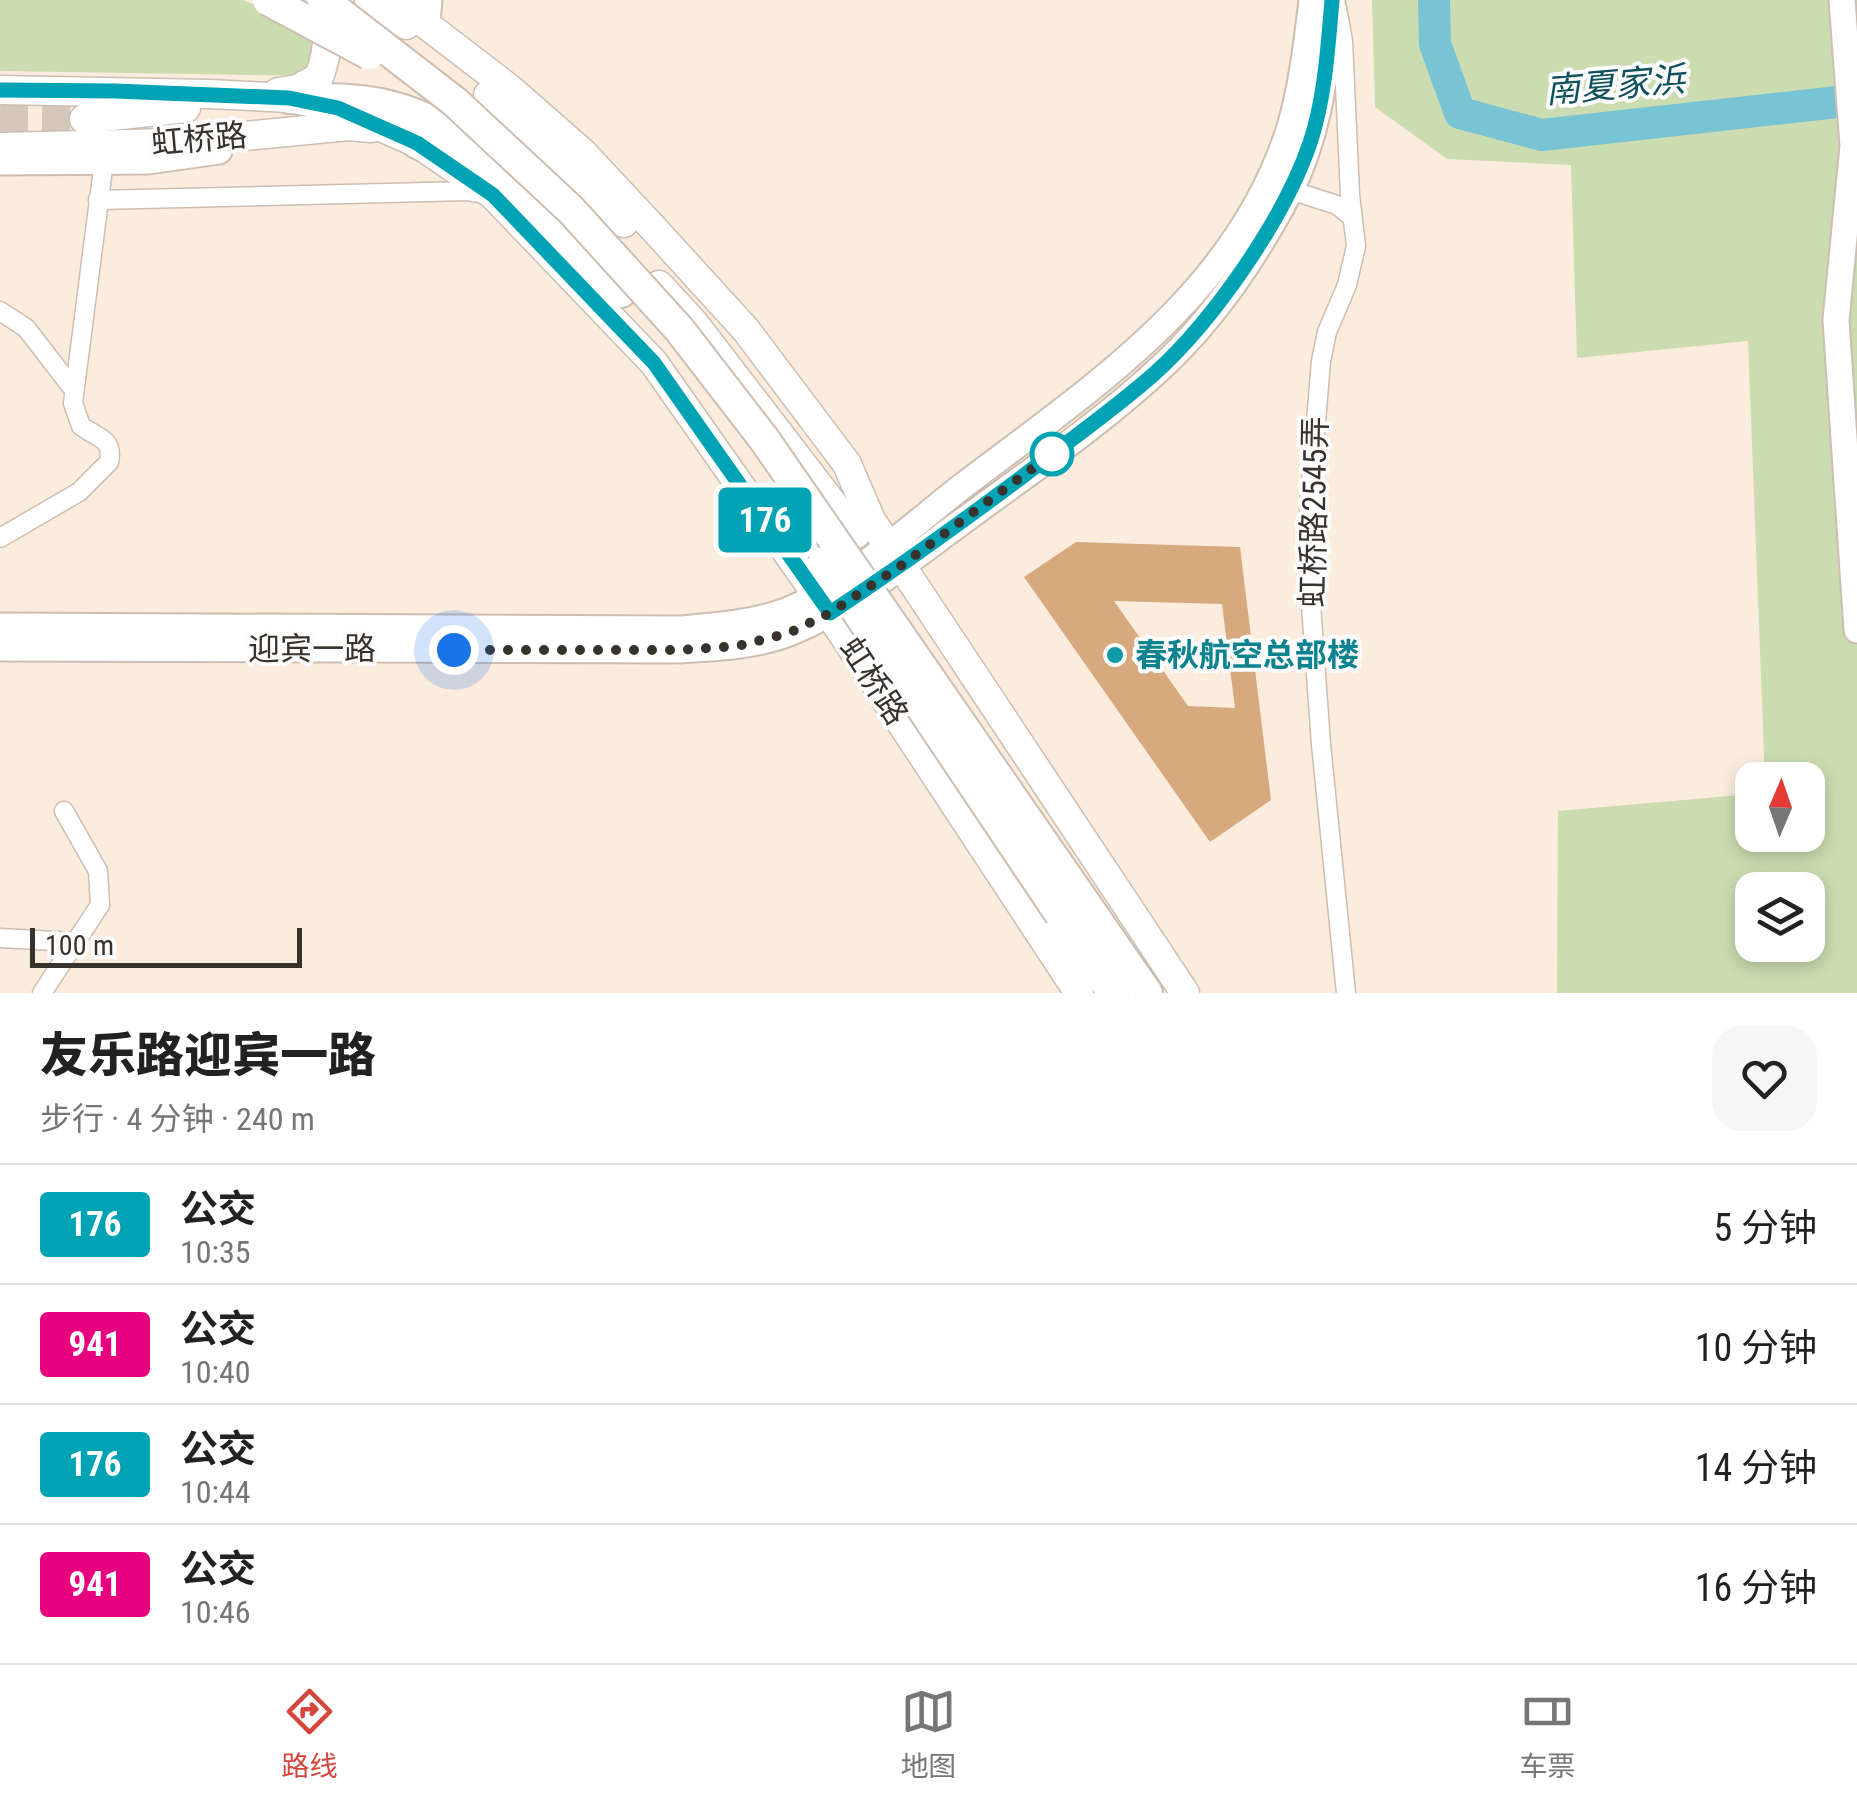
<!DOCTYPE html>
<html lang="zh">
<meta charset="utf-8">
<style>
body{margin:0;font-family:"Roboto Condensed","Noto Sans SC",sans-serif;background:#f6f6f6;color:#222;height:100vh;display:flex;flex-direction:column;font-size:38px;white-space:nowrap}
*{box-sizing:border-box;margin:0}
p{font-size:32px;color:#767676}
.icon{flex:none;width:55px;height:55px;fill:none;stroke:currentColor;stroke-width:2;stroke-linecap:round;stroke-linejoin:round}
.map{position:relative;height:993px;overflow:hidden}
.side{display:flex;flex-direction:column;background:#fff;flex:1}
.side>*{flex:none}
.badge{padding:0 20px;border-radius:8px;font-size:35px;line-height:65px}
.needle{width:65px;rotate:2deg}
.buttons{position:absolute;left:1735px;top:762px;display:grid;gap:20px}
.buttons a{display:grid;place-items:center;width:90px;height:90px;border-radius:20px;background:#fff;box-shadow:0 5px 15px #0003;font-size:50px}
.scale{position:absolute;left:30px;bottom:25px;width:272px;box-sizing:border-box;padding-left:10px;border:5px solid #38322c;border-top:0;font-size:28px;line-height:35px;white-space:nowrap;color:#38322c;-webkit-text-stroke:8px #fcfcfc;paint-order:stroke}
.you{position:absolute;width:50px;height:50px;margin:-25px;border:8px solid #fff;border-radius:50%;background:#1a73e8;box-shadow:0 0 0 15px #1a73e833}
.map>.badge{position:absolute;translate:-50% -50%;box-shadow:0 0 0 5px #fff}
.round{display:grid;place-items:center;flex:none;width:105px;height:105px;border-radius:30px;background:#f6f6f6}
.headline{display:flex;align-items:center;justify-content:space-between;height:170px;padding:0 40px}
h1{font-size:48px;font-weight:800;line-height:75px}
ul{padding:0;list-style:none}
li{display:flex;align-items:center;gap:30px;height:120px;padding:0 40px;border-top:2px solid #e0e0e0}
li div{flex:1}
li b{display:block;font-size:38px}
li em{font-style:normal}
li .badge{min-width:110px;font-weight:700;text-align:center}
.menu{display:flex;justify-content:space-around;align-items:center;height:140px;border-top:2px solid #e0e0e0;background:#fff;font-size:28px;color:#767676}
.menu a{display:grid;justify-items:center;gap:5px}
.menu .selected{color:#d5473d}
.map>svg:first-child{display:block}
.green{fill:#cadcb0;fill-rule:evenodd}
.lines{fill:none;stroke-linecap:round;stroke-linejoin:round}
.river{stroke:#79c4d4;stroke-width:32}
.building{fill:#d7a97e;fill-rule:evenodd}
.primary-tunnel{stroke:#d5c7ba;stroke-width:28;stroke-dasharray:28 14;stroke-linecap:butt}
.street-casing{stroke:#cdbeb1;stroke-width:21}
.secondary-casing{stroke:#cdbeb1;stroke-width:29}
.primary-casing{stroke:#cdbeb1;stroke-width:31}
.highway-casing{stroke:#cdbeb1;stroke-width:34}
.street{stroke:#fff;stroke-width:18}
.secondary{stroke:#fff;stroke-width:25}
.primary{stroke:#fff;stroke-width:28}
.highway{stroke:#fff;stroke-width:30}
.highway-bridge-casing{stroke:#cdbeb1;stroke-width:34;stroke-linecap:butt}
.highway-bridge{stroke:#fff;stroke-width:30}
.line-casing{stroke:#fff;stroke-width:22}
.line{stroke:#00a3b4;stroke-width:15}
.walk{stroke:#38322c;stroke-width:10;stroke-dasharray:0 18}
.stop-dot{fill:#fff;stroke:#00a3b4;stroke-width:5}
.culture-dot{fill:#0f9aa8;stroke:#fcfcfc;stroke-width:4}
.labels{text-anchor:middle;stroke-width:8;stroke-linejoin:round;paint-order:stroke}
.street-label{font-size:32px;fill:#38322c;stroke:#fcfcfc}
.culture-label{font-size:32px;font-weight:bold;fill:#0d838f;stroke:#fcfcfc;text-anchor:start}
.water-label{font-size:35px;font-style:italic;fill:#0e515d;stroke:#fcfcfc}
</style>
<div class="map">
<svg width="1857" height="993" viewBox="0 0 1857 993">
<rect width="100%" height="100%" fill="#fcecde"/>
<g class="green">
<polygon points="0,0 243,0 314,30 315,76 0,71"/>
<path d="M1372 0H1857V993H1557L1558 811 1752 794V835H1808V780H1765L1748 341 1577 358 1571 165 1447 159 1375 107ZM1752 890H1808V945H1752Z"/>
</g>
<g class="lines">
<polyline class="river" points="1434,0 1435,44 1460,113 1542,135 1837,102"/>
</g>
<path class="building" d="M1076 542 1240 547 1271 800 1210 842 1024 577ZM1114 601 1222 604 1235 708 1188 706Z"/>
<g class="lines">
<polyline class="primary-tunnel" points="0,118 84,119"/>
<g class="street-casing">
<g id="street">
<polyline points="1337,8 1343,41 1350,195 1356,246 1347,285 1327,332 1321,361 1309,507 1310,591 1321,744 1346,993"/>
<polyline points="1284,188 1337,205 1352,217"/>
<polyline points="98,200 467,191 487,194"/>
<polyline points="0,311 26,328 74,390"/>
<path d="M0 538 79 492 109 462C114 438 97 438 81 426L73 403 104 161"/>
<polyline points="0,938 74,942"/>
<polyline points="42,993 100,905 98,871 64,811"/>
</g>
</g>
<g class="secondary-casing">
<g id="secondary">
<polyline points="1842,0 1853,146 1836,320 1857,630"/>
<polyline points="427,23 429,0"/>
<polyline points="0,162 148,161 219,151"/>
<path d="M0 626 680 629C713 626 745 624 777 614 836 596 913 524 964 485 1094 386 1238 293 1290 127 1302 86 1307 42 1312 0"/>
<path d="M0 648 680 650C718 648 757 646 792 632 854 606 909 560 963 521 1028 473 1096 427 1155 373 1210 324 1256 256 1290 191 1320 132 1327 65 1332 0"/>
</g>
</g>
<g class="primary-casing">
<g id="primary">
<polyline points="369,0 406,25"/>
<polyline points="394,0 510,89 583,153 654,229 746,330 847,464 871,520 1185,993"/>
<polyline points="0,90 209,94 289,98 338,108 417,143 493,195 654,363 817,595 1079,993"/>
<path d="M278 92 298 89 319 77C327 55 331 35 321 12"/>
<polyline points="488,95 624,223"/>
<polyline points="84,119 186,108"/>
<polyline points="0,147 171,143 349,126 371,128"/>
<polyline points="659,285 694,323 856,534"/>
</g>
</g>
<g class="highway-casing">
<g id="highway">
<path d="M289 98C322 99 357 98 389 106 486 130 557 222 621 292"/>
<polyline points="417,143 478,169"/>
<polyline points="1082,899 1147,993"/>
<polyline points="1060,914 1113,993"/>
</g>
</g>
<use href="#street" class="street"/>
<use href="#secondary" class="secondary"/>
<use href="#primary" class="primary"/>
<use href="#highway" class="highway"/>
<g class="highway-bridge-casing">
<g id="highway-bridge">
<polyline points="268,0 369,54"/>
<polyline points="323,0 455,102 571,210 679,329 764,439 1082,899"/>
<polyline points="824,562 1060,914"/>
</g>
</g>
<use href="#highway-bridge" class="highway-bridge"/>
</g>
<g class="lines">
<g class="line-casing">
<path id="line" d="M0 90 115 91 289 98 338 108 417 143 493 195 654 363 830 613C895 570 959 524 1022 477 1066 443 1112 411 1154 374 1214 320 1284 219 1310 143 1325 98 1328 47 1332 0"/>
</g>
<use href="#line" class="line"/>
<polyline class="walk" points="454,650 680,650 738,646 789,633 830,613 902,565 1052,454"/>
</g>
<circle class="stop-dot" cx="1052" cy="454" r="20"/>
<circle class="culture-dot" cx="1115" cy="655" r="10"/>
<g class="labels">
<g class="street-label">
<text transform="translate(199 139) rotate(-5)" y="11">虹桥路</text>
<text transform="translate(1314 512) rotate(-89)" y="11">虹桥路2545弄</text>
<text x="312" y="660">迎宾一路</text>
<text transform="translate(874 681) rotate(57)" y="11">虹桥路</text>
</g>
<g class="culture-label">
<text x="1135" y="666">春秋航空总部楼</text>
</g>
<g class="water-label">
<text transform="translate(1615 85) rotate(-5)" y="12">南夏家浜</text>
</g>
</g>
</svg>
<div class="buttons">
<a><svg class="needle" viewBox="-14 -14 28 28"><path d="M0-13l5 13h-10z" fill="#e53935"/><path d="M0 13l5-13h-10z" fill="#767676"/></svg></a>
<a><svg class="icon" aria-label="layers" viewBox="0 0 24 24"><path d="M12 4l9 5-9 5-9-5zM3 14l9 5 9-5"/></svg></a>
</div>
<div class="scale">100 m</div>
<div class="you" style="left:454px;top:650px"></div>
<b class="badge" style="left:765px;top:520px;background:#00a3b4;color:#fff">176</b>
</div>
<section class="side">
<div class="headline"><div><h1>友乐路迎宾一路</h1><p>步行 · 4 分钟 · 240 m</p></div><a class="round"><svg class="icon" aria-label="heart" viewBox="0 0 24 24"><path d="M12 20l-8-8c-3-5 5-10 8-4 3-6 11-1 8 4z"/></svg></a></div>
<ul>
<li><span class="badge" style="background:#00a3b4;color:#fff">176</span><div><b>公交</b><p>10:35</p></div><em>5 分钟</em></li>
<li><span class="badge" style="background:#e6007e;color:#fff">941</span><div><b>公交</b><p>10:40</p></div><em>10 分钟</em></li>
<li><span class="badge" style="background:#00a3b4;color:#fff">176</span><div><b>公交</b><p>10:44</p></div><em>14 分钟</em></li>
<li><span class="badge" style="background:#e6007e;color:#fff">941</span><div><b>公交</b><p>10:46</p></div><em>16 分钟</em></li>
</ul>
</section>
<nav class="menu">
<a class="selected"><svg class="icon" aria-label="directions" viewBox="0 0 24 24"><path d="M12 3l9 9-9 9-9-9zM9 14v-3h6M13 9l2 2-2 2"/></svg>路线</a>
<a><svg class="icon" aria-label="map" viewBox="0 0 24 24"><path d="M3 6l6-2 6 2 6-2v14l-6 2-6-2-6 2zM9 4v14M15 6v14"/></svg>地图</a>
<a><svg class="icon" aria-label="tickets" viewBox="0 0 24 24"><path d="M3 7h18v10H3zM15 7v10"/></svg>车票</a>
</nav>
